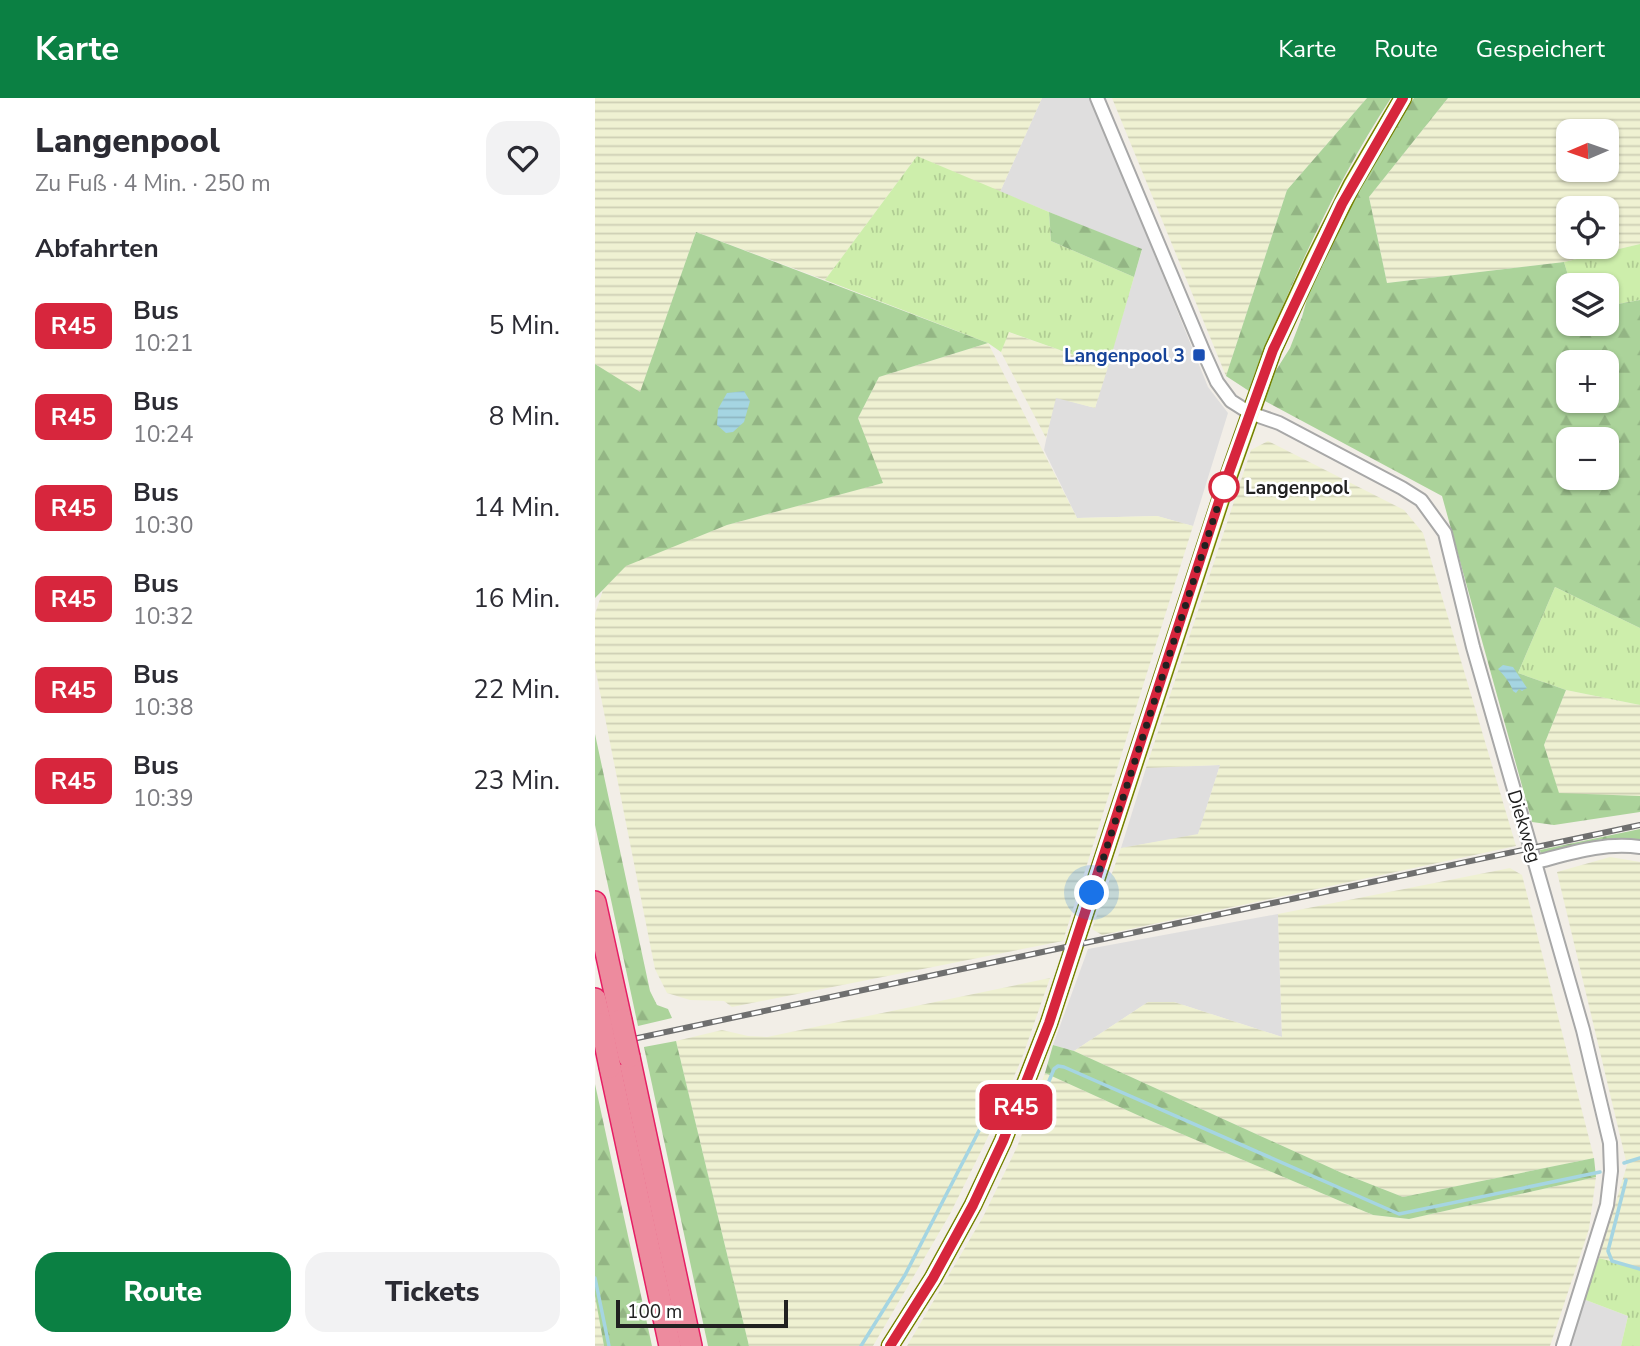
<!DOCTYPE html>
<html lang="de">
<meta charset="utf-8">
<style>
body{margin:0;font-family:"Nunito Sans",sans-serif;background:#f2f2f3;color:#2b2b33;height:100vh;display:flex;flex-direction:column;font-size:26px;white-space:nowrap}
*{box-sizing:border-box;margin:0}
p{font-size:23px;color:#7c7c81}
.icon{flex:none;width:38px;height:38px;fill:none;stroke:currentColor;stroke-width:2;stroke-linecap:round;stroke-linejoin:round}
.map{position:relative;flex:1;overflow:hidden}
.details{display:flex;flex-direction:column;background:#fff;width:595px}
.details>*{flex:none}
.badge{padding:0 14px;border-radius:10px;font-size:24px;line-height:46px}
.needle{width:46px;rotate:268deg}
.controls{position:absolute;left:961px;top:21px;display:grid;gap:14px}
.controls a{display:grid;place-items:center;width:63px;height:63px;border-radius:14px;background:#fff;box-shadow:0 2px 5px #0004;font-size:35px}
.scale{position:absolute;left:21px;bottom:18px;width:172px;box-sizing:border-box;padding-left:7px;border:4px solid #212121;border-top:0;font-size:19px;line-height:24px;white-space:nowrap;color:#212121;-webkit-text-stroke:5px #fff;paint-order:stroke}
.you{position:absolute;width:35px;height:35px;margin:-18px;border:5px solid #fff;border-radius:50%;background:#1a73e8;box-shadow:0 0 0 10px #1a73e833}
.map>.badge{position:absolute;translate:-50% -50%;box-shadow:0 0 0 4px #fff}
h2{padding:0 35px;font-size:26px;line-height:63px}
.round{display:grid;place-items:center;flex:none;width:74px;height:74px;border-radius:21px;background:#f2f2f3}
.summary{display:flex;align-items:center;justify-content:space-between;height:119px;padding:0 35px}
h1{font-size:33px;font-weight:800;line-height:52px}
.action{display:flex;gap:14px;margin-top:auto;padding:14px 35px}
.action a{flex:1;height:80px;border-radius:21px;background:#0b8043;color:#fff;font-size:28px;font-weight:800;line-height:80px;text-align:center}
.action a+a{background:#f2f2f3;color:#2b2b33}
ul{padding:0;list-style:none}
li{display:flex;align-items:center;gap:21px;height:91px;padding:0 35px}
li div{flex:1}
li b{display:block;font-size:26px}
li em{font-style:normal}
li .badge{min-width:77px;font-weight:700;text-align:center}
header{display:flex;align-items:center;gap:42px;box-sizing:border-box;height:98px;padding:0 35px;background:#0b8043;color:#fff}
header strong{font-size:33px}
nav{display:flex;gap:38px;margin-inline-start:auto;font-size:24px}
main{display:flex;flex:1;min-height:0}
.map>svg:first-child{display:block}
.residential{fill:#dfdede}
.farmland{fill:url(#farmland-rules);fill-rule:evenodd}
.grass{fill:url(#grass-tufts)}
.forest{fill:url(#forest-firs);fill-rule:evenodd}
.water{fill:url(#water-rules)}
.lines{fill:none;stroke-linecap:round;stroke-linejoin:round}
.stream{stroke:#a5d5e2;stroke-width:3.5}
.street-casing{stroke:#a8a8a8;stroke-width:16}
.secondary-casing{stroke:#738000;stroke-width:19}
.highway-casing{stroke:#e61e64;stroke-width:24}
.street{stroke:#fff;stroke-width:12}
.secondary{stroke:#fbfdba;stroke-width:16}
.highway{stroke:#ed8b9e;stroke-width:21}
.rail-casing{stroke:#6f6f6f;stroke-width:6}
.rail{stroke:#fff;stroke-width:3.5;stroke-dasharray:10;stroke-linecap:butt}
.highway-bridge-casing{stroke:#e61e64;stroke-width:24;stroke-linecap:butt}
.highway-bridge{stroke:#ed8b9e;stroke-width:21}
.line-casing{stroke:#fff;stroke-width:16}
.line{stroke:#d7263d;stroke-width:10}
.walk{stroke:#212121;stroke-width:7;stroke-dasharray:0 12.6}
.transit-dot{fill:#1a4fb4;stroke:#fff;stroke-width:2.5}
.stop-dot{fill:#fff;stroke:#d7263d;stroke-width:3.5}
.labels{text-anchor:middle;stroke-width:5;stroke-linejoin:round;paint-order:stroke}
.transit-label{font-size:19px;font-weight:bold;fill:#164399;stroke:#fff;text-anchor:end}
.stop-label{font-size:19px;font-weight:bold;fill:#212121;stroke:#fff;text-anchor:start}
.street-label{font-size:19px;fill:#212121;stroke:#fff}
</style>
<header>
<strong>Karte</strong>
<nav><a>Karte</a><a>Route</a><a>Gespeichert</a></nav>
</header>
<main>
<section class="details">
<div class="summary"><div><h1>Langenpool</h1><p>Zu Fuß · 4 Min. · 250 m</p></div><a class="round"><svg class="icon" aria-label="heart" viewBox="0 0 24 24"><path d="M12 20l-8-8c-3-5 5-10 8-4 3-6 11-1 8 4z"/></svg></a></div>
<h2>Abfahrten</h2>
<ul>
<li><span class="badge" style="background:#d7263d;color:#fff">R45</span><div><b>Bus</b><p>10:21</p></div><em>5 Min.</em></li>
<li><span class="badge" style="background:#d7263d;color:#fff">R45</span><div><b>Bus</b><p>10:24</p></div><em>8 Min.</em></li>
<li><span class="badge" style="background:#d7263d;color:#fff">R45</span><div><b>Bus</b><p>10:30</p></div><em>14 Min.</em></li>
<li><span class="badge" style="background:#d7263d;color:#fff">R45</span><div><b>Bus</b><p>10:32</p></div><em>16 Min.</em></li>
<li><span class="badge" style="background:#d7263d;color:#fff">R45</span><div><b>Bus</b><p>10:38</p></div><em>22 Min.</em></li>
<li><span class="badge" style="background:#d7263d;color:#fff">R45</span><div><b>Bus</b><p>10:39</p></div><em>23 Min.</em></li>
</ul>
<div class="action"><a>Route</a><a>Tickets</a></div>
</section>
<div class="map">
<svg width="1045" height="1248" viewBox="0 0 1045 1248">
<defs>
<pattern id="farmland-rules" width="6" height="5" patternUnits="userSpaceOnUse" patternTransform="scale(1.75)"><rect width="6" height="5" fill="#eff1d2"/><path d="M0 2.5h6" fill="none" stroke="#cdceb4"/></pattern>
<pattern id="grass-tufts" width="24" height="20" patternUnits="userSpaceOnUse" patternTransform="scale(1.75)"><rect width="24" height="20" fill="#cdeeab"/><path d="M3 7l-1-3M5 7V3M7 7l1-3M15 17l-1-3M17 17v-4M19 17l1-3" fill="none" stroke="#b0cc93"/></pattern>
<pattern id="forest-firs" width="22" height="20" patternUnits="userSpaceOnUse" patternTransform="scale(1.75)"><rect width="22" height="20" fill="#abd39a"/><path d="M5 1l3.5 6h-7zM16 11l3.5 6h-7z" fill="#93b584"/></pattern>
<pattern id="water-rules" width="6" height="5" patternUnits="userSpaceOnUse" patternTransform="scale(1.75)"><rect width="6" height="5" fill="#a5d5e2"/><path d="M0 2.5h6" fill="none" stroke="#8eb7c2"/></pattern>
</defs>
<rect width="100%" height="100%" fill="#f2eee7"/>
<g class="residential">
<polygon points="447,0 496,0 613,289 633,315 598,428 562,418 482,420 449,352 460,299 500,310 547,152 405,94"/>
<polygon points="625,667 603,737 526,750 551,670"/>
<polygon points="683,816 687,939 579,904 553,904 479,953 458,947 493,851"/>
<polygon points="988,1201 1033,1218 1026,1248 974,1248"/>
</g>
<g class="farmland">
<polygon points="0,0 447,0 405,94 322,58 230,182 101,134 45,295 0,266"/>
<polygon points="517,0 772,0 692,92 631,278"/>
<path d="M853 0H1045V146L969 164 792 185 774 99ZM973 33H1012V72H973ZM973 110H1012V149H973Z"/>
<polygon points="413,234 513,269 500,310 461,300 451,340 406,254"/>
<polygon points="393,245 482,420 562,418 598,428 468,843 137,909 129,903 95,902 72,895 60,871 0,569 0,516 8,492 30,468 132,427 287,385 263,320 284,279"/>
<polygon points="673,343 809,412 828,435 921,748 507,837 497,831 526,750 603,736 625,667 551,670 656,352"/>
<polygon points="971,592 1045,607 1045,698 964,696 949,647"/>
<polygon points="1015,759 1045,764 1045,1171 1004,1160 1032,1067 962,774"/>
<polygon points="915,770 927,777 999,1060 808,1099 747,1075 479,953 553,904 579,904 687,939 683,816"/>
<polygon points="455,880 427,960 392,1041 355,1116 278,1248 154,1248 81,943 127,932 153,938 172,939"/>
<polygon points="450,975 549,1020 778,1117 814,1121 1001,1079 994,1131 955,1248 312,1248 388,1119 422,1049"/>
<polygon points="0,1198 9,1248 0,1248"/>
</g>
<g class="grass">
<polygon points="322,58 454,114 456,143 539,179 513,269 414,234 406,254 393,245 230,182"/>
<polygon points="1045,146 1045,202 1012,208 1012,187 976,187 969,164"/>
<polygon points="960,489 1045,530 1045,607 971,592 923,575"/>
<polygon points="1004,1160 1045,1171 1045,1248 1026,1248 1033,1218 988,1201"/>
</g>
<g class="forest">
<path d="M772 0H796C754 64 720 133 690 203 677 233 663 262 654 293L631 278 692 92Z"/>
<path d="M819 0H853L774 99 792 185 969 164 976 187H973V226H1012V208L1045 202V530L960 489 923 575 971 592 949 647 964 695 1045 698V714L959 727 937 724 847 398 668 302 678 277 695 250 707 219 718 179 790 43ZM973 264H1012V303H973ZM973 341H1012V380H973Z"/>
<polygon points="454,114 547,151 539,179 456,143"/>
<polygon points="101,134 393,245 284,279 263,320 288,385 132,427 31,468 0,500 0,266 45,294"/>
<polygon points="0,636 55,893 62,907 73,911 77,920 43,928 0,727"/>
<polygon points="1045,731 1045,742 1007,741 946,757 945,752"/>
<polygon points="81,943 154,1248 113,1248 49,949"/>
<polygon points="458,947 479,953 747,1075 808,1099 999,1060 1001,1079 814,1121 778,1117 549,1020 450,975"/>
<polygon points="0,986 57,1248 9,1248 0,1198"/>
</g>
<g class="water">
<polygon points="149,293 155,303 149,324 138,334 131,335 122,327 123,311 132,295"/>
<path d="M908 567 918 569 932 590 927 593 924 591 921 595 918 593C916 586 909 577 903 571Z"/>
</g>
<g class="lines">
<g class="stream">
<polyline points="435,1020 440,1017 459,971 463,968 469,969 804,1116 1005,1074"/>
<polyline points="1029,1065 1045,1060"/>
<polyline points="1031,1082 1013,1153 1017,1163 1045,1171"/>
<polyline points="0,1180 14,1248"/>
<polyline points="266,1248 310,1177 392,1017 395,1013 404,1010"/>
</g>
<g class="street-casing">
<g id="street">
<polyline points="502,0 609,255 622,284 636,303 655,315 684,325 807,390 826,402 850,435 878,549 988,932 1015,1045 1016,1073 1012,1107 968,1248"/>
<path d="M941 764C976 755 1009 744 1045 749"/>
</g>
</g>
<g class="secondary-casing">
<polyline id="secondary" points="295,1248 338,1180 378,1107 408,1043 454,925 630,388 678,252 719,163 757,87 808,0"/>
</g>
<g class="highway-casing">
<g id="highway">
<polyline points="0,804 26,922"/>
<polyline points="0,901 6,926"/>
<polyline points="34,959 96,1248"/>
<polyline points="15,969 75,1248"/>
</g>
</g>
<use href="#street" class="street"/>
<use href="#secondary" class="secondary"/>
<use href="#highway" class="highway"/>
<g class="rail-casing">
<polyline id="rail" points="0,949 1045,727"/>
</g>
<use href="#rail" class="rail"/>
<g class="highway-bridge-casing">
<g id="highway-bridge">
<polyline points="26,922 34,959"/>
<polyline points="6,926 15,969"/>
</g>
</g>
<use href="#highway-bridge" class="highway-bridge"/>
</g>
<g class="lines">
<g class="line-casing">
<polyline id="line" points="295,1248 338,1180 378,1107 408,1043 454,925 629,388 678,252 747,106 808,0"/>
</g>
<use href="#line" class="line"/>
<polyline class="walk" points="497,795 629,389"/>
</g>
<rect class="transit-dot" x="597" y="250" width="14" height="14" rx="3.5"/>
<circle class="stop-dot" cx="629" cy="389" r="14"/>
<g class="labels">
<g class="transit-label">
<text x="590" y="264">Langenpool 3</text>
</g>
<g class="stop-label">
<text x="650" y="396">Langenpool</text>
</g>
<g class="street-label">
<text transform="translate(930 728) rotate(73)" y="7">Diekweg</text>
</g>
</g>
</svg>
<div class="controls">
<a><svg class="needle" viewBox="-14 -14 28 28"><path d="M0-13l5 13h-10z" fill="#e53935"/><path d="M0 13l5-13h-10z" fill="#7c7c81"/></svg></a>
<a><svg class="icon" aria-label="locate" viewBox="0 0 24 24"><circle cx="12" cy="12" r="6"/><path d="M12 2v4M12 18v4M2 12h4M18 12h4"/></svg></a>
<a><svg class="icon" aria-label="layers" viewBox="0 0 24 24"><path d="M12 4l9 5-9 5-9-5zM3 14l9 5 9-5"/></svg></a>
<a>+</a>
<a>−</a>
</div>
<div class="scale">100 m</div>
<div class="you" style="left:497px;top:795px"></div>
<b class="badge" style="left:421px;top:1009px;background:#d7263d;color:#fff">R45</b>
</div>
</main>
